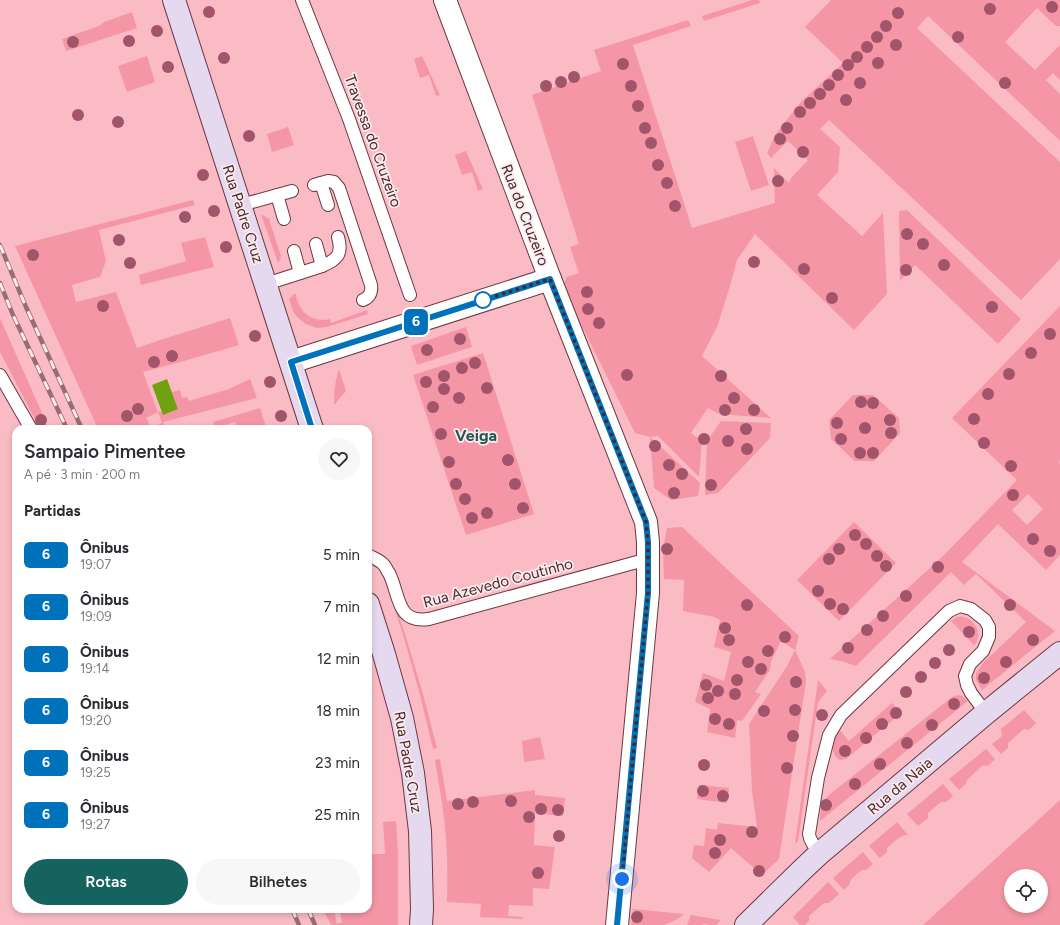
<!DOCTYPE html>
<html lang="pt">
<meta charset="utf-8">
<style>
body{margin:0;font-family:Figtree,sans-serif;background:#f7f7f7;color:#2b2b33;height:100vh;display:flex;flex-direction:column;font-size:15px;white-space:nowrap}
*{box-sizing:border-box;margin:0}
p{font-size:13px;color:#7c7c81}
.icon{flex:none;width:22px;height:22px;fill:none;stroke:currentColor;stroke-width:2;stroke-linecap:round;stroke-linejoin:round}
.map{position:relative;flex:1;overflow:hidden}
.panel{position:absolute;left:12px;top:425px;width:360px;height:488px;display:flex;flex-direction:column;background:#fff;border-radius:12px;box-shadow:0 2px 6px #0003}
.panel>*{flex:none}
.badge{padding:0 8px;border-radius:6px;font-size:14px;line-height:26px}
.controls{position:absolute;left:1004px;top:869px;display:grid;gap:8px}
.controls a{display:grid;place-items:center;width:44px;height:44px;border-radius:50%;background:#fff;box-shadow:0 2px 6px #0003;font-size:20px}
.you{position:absolute;width:20px;height:20px;margin:-10px;border:3px solid #fff;border-radius:50%;background:#1a73e8;box-shadow:0 0 0 6px #1a73e833}
.map>.badge{position:absolute;translate:-50% -50%;box-shadow:0 0 0 2px #fff}
h2{padding:0 12px;font-size:15px;line-height:36px}
.round{display:grid;place-items:center;flex:none;width:42px;height:42px;border-radius:21px;background:#f7f7f7}
.headline{display:flex;align-items:center;justify-content:space-between;height:68px;padding:0 12px}
h1{font-size:19px;font-weight:600;line-height:30px}
.action{display:flex;gap:8px;margin-top:auto;padding:8px 12px}
.action a{flex:1;height:46px;border-radius:24px;background:#15635e;color:#fff;font-size:16px;font-weight:600;line-height:46px;text-align:center}
.action a+a{background:#f7f7f7;color:#2b2b33}
ul{padding:0;list-style:none}
li{display:flex;align-items:center;gap:12px;height:52px;padding:0 12px}
li div{flex:1}
li b{display:block;font-size:15px}
li em{font-style:normal}
li .badge{min-width:44px;font-weight:700;text-align:center}
.map>svg:first-child{display:block}
.green{fill:#f596a6;fill-rule:evenodd}
.water{fill:#6fa20e}
.lines{fill:none;stroke-linecap:round;stroke-linejoin:round}
.lane-casing{stroke:#6c3842;stroke-width:14}
.street-casing{stroke:#6c3842;stroke-width:24}
.secondary-casing{stroke:#6c3842;stroke-width:24}
.lane{stroke:#fff;stroke-width:12}
.street{stroke:#fff;stroke-width:22}
.secondary{stroke:#e5d9ef;stroke-width:22}
.rail-casing{stroke:#976c72;stroke-width:4.5}
.rail{stroke:#fee9ec;stroke-width:3;stroke-dasharray:9;stroke-linecap:butt}
.tree{fill:#a1546a}
.line-casing{stroke:#fff;stroke-width:9}
.line{stroke:#0072bc;stroke-width:6}
.walk{stroke:#432a2e;stroke-width:4;stroke-dasharray:0 7.2}
.stop-dot{fill:#fff;stroke:#0072bc;stroke-width:2}
.labels{text-anchor:middle;stroke-width:3.5;stroke-linejoin:round;paint-order:stroke}
.street-label{font-size:15px;fill:#432a2e;stroke:#fee9ec}
.neighbourhood-label{font-size:16px;font-weight:bold;fill:#1d5854;stroke:#fee9ec}
</style>
<div class="map">
<svg width="1060" height="925" viewBox="0 0 1060 925">
<rect width="100%" height="100%" fill="#fbbbc4"/>
<g class="green">
<polygon points="752,0 759,0 760,3 704,21 702,16"/>
<polygon points="831,0 1060,0 1060,26 1056,26 1037,8 1005,42 1035,70 1060,45 1060,80 1053,73 1046,80 1060,94 1060,141 928,16 917,28 1060,162 1060,259 1021,300 829,120 820,129 840,147 838,172 817,195 862,236 883,213 887,294 854,330 755,234 737,260 730,286 717,327 702,356 771,418 719,414 708,408 691,433 702,441 699,477 658,436 650,437 700,483 698,496 671,500 654,488 650,437 635,433 562,286 567,277 579,273 570,247 579,244 532,95 601,71 594,50 688,20 691,26 633,45 692,228 775,203 774,168 789,183 791,178 808,160 788,141 771,158 767,153 775,135 800,103 843,63 805,27"/>
<polygon points="132,12 137,28 66,51 62,39 99,26 104,22"/>
<polygon points="147,56 155,82 127,92 118,66"/>
<polygon points="422,56 440,95 436,96 429,75 420,78 414,59"/>
<polygon points="288,127 294,145 272,152 267,134"/>
<polygon points="753,136 769,185 751,191 735,142"/>
<polygon points="466,151 483,189 478,191 472,172 462,175 455,155"/>
<path d="M193 200 195 205 99 230 106 261 100 277 72 285 76 302 116 292 137 348 163 339 230 318 239 345 177 363 143 372 158 412 162 411 163 414 178 409 172 392 180 390 182 398 187 397 189 401 229 389 250 379 257 398 163 422 165 429H98L15 246ZM158 412 162 423 151 428 146 418Z"/>
<polygon points="907,210 1021,319 998,344 915,265 900,281 899,211"/>
<polygon points="261,214 269,219 281,256 280,260 278,263"/>
<polygon points="205,237 214,267 141,285 139,275 186,261 181,243"/>
<path d="M295 293C297 298 298 304 301 308 307 318 319 322 330 319L331 323 367 310 368 314 327 327 317 328 306 324 297 317 293 311 289 299Z"/>
<path d="M1060 306V460L1059 462 1060 464V555L1046 570 998 524 962 562 1055 631 982 690 976 680V674L982 664 1026 622 976 574 964 585 951 572 856 666 841 661 830 659 942 557 1017 480 952 418ZM1028 494 1043 509 1027 525 1012 510Z"/>
<polygon points="0,318 49,429 40,429 0,352"/>
<polygon points="466,327 472,347 417,365 411,346"/>
<polygon points="483,353 534,514 466,535 413,375"/>
<path d="M339 369 346 391 334 405C334 392 335 381 339 369Z"/>
<polygon points="853,395 873,395 899,418 900,433 874,461 855,461 831,439 829,420"/>
<polygon points="260,408 266,427 262,429 237,429 235,422 215,428 213,422"/>
<polygon points="721,421 771,423 770,438 718,493 705,495 707,441"/>
<polygon points="854,522 896,563 839,621 797,580"/>
<polygon points="682,527 799,636 795,650 805,672 806,682 779,859 762,875 731,848 709,872 692,858 694,845 704,846 706,828 717,830 718,823 757,827 752,791 749,724 787,666 795,650 781,641 771,662 770,670 755,692 761,694 742,721 737,720 735,738 707,732 710,709 695,702 703,673 724,681 731,652 714,647 720,620 714,617 683,611 684,580 664,579 663,549 667,528"/>
<polygon points="385,574 406,637 423,694 437,748 433,749 420,695 404,638 384,576"/>
<path d="M957 617C959 617 961 616 963 617 973 618 981 631 977 640 977 642 975 644 974 645L951 621Z"/>
<polygon points="818,680 827,691 818,702 798,841 795,844"/>
<path d="M957 695 962 696 968 701 820 821C821 807 820 805 829 795L952 697Z"/>
<path d="M892 703 901 713 846 759 840 760C829 754 832 738 839 729L849 741Z"/>
<polygon points="1024,710 1036,723 1029,730 1024,729 1008,743 1008,748 1001,754 992,744 1002,736 1001,729"/>
<polygon points="540,737 545,759 524,762 522,741"/>
<polygon points="986,749 995,759 988,766 983,765 967,780 966,784 959,790 949,779"/>
<path d="M440 759 447 801 535 790V795L565 798 563 816 535 813 534 845 555 847 549 889 533 888V906L509 905 508 916 523 917 522 919 480 917 481 904 447 902C448 869 447 836 442 803 440 788 437 774 435 760Z"/>
<polygon points="943,784 953,796 946,802 941,802 928,813 928,818 918,826 907,814"/>
<polygon points="699,785 729,788 727,803 697,799"/>
<path d="M1060 800V925H923ZM1011 876H1041V906H1011Z"/>
<polygon points="396,821 398,853 398,925 331,925 323,909 334,909 337,924 342,922 339,909 368,909 368,854 385,854 383,822"/>
<path d="M897 822 908 835C900 835 893 843 887 848V852L880 858 869 846Z"/>
<path d="M863 852 873 864 866 870H862C857 874 850 878 849 885L844 890 833 878Z"/>
<polygon points="828,882 839,894 829,903 824,903 809,916 809,921 805,925 800,925 793,917"/>
<polygon points="633,909 684,914 676,920 664,925 631,925"/>
<polygon points="691,915 721,920 716,925 709,925 704,924 702,925 687,925"/>
</g>
<polygon class="water" points="167,379 178,409 163,415 152,385"/>
<g class="lines">
<g class="lane-casing">
<g id="lane">
<polyline points="302,0 349,119 410,295"/>
<polyline points="321,183 328,205"/>
<path d="M314 185 328 181 334 182 339 188 371 285C372 292 370 297 363 300"/>
<polyline points="277,195 284,219"/>
<polyline points="241,205 292,191"/>
<polyline points="316,244 322,266"/>
<polyline points="294,251 300,273"/>
<path d="M266 284 322 266C337 260 343 254 338 237"/>
<polyline points="0,375 31,429"/>
<path d="M368 555C373 558 380 560 384 565 386 567 387 571 389 573 400 595 396 624 429 619L648 559"/>
<path d="M820 853C815 847 810 842 809 834L818 778 829 735 841 715 949 611 960 606 971 609 985 620 989 627V637L983 651 970 664 965 676 967 685 971 693 986 713"/>
</g>
</g>
<g class="street-casing">
<g id="street">
<polyline points="445,0 550,279 646,522 648,542 648,593 617,925"/>
<polyline points="291,362 550,279"/>
</g>
</g>
<g class="secondary-casing">
<g id="secondary">
<polyline points="174,0 312,429"/>
<polyline points="368,604 384,654 402,718 413,773 420,831 422,909 421,925"/>
<polyline points="746,925 802,870 820,853 986,713 1060,653"/>
</g>
</g>
<use href="#lane" class="lane"/>
<use href="#street" class="street"/>
<use href="#secondary" class="secondary"/>
<g class="rail-casing">
<g id="rail">
<polyline points="0,245 26,307 82,429"/>
<polyline points="0,283 13,315 67,429"/>
<polyline points="292,909 299,925"/>
<polyline points="308,909 315,925"/>
</g>
</g>
<use href="#rail" class="rail"/>
</g>
<g class="tree">
<circle cx="1052" cy="7" r="6"/>
<circle cx="990" cy="9" r="6"/>
<circle cx="209" cy="12" r="6"/>
<circle cx="898" cy="13" r="6"/>
<circle cx="886" cy="26" r="6"/>
<circle cx="157" cy="31" r="6"/>
<circle cx="877" cy="37" r="6"/>
<circle cx="958" cy="37" r="6"/>
<circle cx="129" cy="41" r="6"/>
<circle cx="73" cy="42" r="6"/>
<circle cx="896" cy="45" r="6"/>
<circle cx="867" cy="47" r="6"/>
<circle cx="857" cy="57" r="6"/>
<circle cx="224" cy="58" r="6"/>
<circle cx="878" cy="63" r="6"/>
<circle cx="623" cy="64" r="6"/>
<circle cx="848" cy="65" r="6"/>
<circle cx="168" cy="67" r="6"/>
<circle cx="838" cy="75" r="6"/>
<circle cx="574" cy="77" r="6"/>
<circle cx="561" cy="82" r="6"/>
<circle cx="860" cy="83" r="6"/>
<circle cx="1005" cy="83" r="6"/>
<circle cx="829" cy="85" r="6"/>
<circle cx="546" cy="86" r="6"/>
<circle cx="631" cy="86" r="6"/>
<circle cx="820" cy="94" r="6"/>
<circle cx="846" cy="100" r="6"/>
<circle cx="810" cy="103" r="6"/>
<circle cx="638" cy="106" r="6"/>
<circle cx="800" cy="112" r="6"/>
<circle cx="78" cy="115" r="6"/>
<circle cx="118" cy="122" r="6"/>
<circle cx="645" cy="128" r="6"/>
<circle cx="787" cy="128" r="6"/>
<circle cx="249" cy="136" r="6"/>
<circle cx="780" cy="139" r="6"/>
<circle cx="651" cy="143" r="6"/>
<circle cx="803" cy="152" r="6"/>
<circle cx="658" cy="165" r="6"/>
<circle cx="203" cy="175" r="6"/>
<circle cx="778" cy="181" r="6"/>
<circle cx="667" cy="183" r="6"/>
<circle cx="675" cy="206" r="6"/>
<circle cx="214" cy="211" r="6"/>
<circle cx="185" cy="217" r="6"/>
<circle cx="907" cy="234" r="6"/>
<circle cx="119" cy="240" r="6"/>
<circle cx="923" cy="244" r="6"/>
<circle cx="226" cy="247" r="6"/>
<circle cx="33" cy="255" r="6"/>
<circle cx="754" cy="262" r="6"/>
<circle cx="130" cy="263" r="6"/>
<circle cx="944" cy="265" r="6"/>
<circle cx="804" cy="269" r="6"/>
<circle cx="906" cy="270" r="6"/>
<circle cx="587" cy="292" r="6"/>
<circle cx="832" cy="298" r="6"/>
<circle cx="103" cy="306" r="6"/>
<circle cx="992" cy="307" r="6"/>
<circle cx="588" cy="309" r="6"/>
<circle cx="599" cy="323" r="6"/>
<circle cx="1050" cy="334" r="6"/>
<circle cx="255" cy="336" r="6"/>
<circle cx="460" cy="339" r="6"/>
<circle cx="427" cy="350" r="6"/>
<circle cx="1031" cy="353" r="6"/>
<circle cx="172" cy="356" r="6"/>
<circle cx="154" cy="362" r="6"/>
<circle cx="475" cy="363" r="6"/>
<circle cx="462" cy="368" r="6"/>
<circle cx="1009" cy="374" r="6"/>
<circle cx="627" cy="375" r="6"/>
<circle cx="444" cy="376" r="6"/>
<circle cx="721" cy="376" r="6"/>
<circle cx="270" cy="382" r="6"/>
<circle cx="426" cy="382" r="6"/>
<circle cx="487" cy="388" r="6"/>
<circle cx="444" cy="389" r="6"/>
<circle cx="988" cy="394" r="6"/>
<circle cx="459" cy="398" r="6"/>
<circle cx="734" cy="398" r="6"/>
<circle cx="861" cy="402" r="6"/>
<circle cx="873" cy="403" r="6"/>
<circle cx="433" cy="407" r="6"/>
<circle cx="138" cy="409" r="6"/>
<circle cx="725" cy="410" r="6"/>
<circle cx="754" cy="410" r="6"/>
<circle cx="127" cy="416" r="6"/>
<circle cx="281" cy="416" r="6"/>
<circle cx="974" cy="419" r="6"/>
<circle cx="41" cy="420" r="6"/>
<circle cx="890" cy="420" r="6"/>
<circle cx="837" cy="423" r="6"/>
<circle cx="865" cy="428" r="6"/>
<circle cx="746" cy="429" r="6"/>
<circle cx="891" cy="433" r="6"/>
<circle cx="441" cy="434" r="6"/>
<circle cx="704" cy="439" r="6"/>
<circle cx="841" cy="439" r="6"/>
<circle cx="728" cy="441" r="6"/>
<circle cx="984" cy="443" r="6"/>
<circle cx="655" cy="446" r="6"/>
<circle cx="747" cy="449" r="6"/>
<circle cx="860" cy="453" r="6"/>
<circle cx="873" cy="453" r="6"/>
<circle cx="508" cy="460" r="6"/>
<circle cx="449" cy="462" r="6"/>
<circle cx="669" cy="465" r="6"/>
<circle cx="1011" cy="466" r="6"/>
<circle cx="682" cy="474" r="6"/>
<circle cx="456" cy="484" r="6"/>
<circle cx="515" cy="484" r="6"/>
<circle cx="711" cy="485" r="6"/>
<circle cx="674" cy="493" r="6"/>
<circle cx="1013" cy="495" r="6"/>
<circle cx="465" cy="499" r="6"/>
<circle cx="523" cy="508" r="6"/>
<circle cx="487" cy="513" r="6"/>
<circle cx="472" cy="518" r="6"/>
<circle cx="855" cy="535" r="6"/>
<circle cx="1033" cy="539" r="6"/>
<circle cx="866" cy="544" r="6"/>
<circle cx="667" cy="549" r="6"/>
<circle cx="839" cy="549" r="6"/>
<circle cx="1050" cy="551" r="6"/>
<circle cx="877" cy="556" r="6"/>
<circle cx="829" cy="559" r="6"/>
<circle cx="886" cy="566" r="6"/>
<circle cx="938" cy="567" r="6"/>
<circle cx="818" cy="591" r="6"/>
<circle cx="906" cy="596" r="6"/>
<circle cx="830" cy="604" r="6"/>
<circle cx="747" cy="605" r="6"/>
<circle cx="1010" cy="605" r="6"/>
<circle cx="843" cy="609" r="6"/>
<circle cx="883" cy="616" r="6"/>
<circle cx="725" cy="628" r="6"/>
<circle cx="867" cy="630" r="6"/>
<circle cx="969" cy="632" r="6"/>
<circle cx="785" cy="637" r="6"/>
<circle cx="729" cy="640" r="6"/>
<circle cx="1033" cy="640" r="6"/>
<circle cx="848" cy="648" r="6"/>
<circle cx="949" cy="650" r="6"/>
<circle cx="768" cy="651" r="6"/>
<circle cx="748" cy="662" r="6"/>
<circle cx="1006" cy="662" r="6"/>
<circle cx="935" cy="663" r="6"/>
<circle cx="761" cy="669" r="6"/>
<circle cx="921" cy="677" r="6"/>
<circle cx="984" cy="678" r="6"/>
<circle cx="737" cy="680" r="6"/>
<circle cx="796" cy="682" r="6"/>
<circle cx="706" cy="685" r="6"/>
<circle cx="718" cy="691" r="6"/>
<circle cx="906" cy="692" r="6"/>
<circle cx="735" cy="694" r="6"/>
<circle cx="708" cy="698" r="6"/>
<circle cx="954" cy="704" r="6"/>
<circle cx="795" cy="710" r="6"/>
<circle cx="764" cy="711" r="6"/>
<circle cx="896" cy="713" r="6"/>
<circle cx="822" cy="715" r="6"/>
<circle cx="715" cy="719" r="6"/>
<circle cx="729" cy="724" r="6"/>
<circle cx="882" cy="724" r="6"/>
<circle cx="932" cy="725" r="6"/>
<circle cx="793" cy="736" r="6"/>
<circle cx="866" cy="738" r="6"/>
<circle cx="907" cy="743" r="6"/>
<circle cx="845" cy="751" r="6"/>
<circle cx="880" cy="764" r="6"/>
<circle cx="704" cy="765" r="6"/>
<circle cx="787" cy="768" r="6"/>
<circle cx="855" cy="784" r="6"/>
<circle cx="703" cy="791" r="6"/>
<circle cx="723" cy="796" r="6"/>
<circle cx="511" cy="801" r="6"/>
<circle cx="473" cy="802" r="6"/>
<circle cx="458" cy="804" r="6"/>
<circle cx="826" cy="805" r="6"/>
<circle cx="541" cy="809" r="6"/>
<circle cx="558" cy="810" r="6"/>
<circle cx="529" cy="817" r="6"/>
<circle cx="752" cy="832" r="6"/>
<circle cx="559" cy="836" r="6"/>
<circle cx="720" cy="840" r="6"/>
<circle cx="715" cy="853" r="6"/>
<circle cx="759" cy="871" r="6"/>
<circle cx="538" cy="873" r="6"/>
<circle cx="637" cy="917" r="6"/>
</g>
<g class="lines">
<g class="line-casing">
<polyline id="line" points="312,429 291,362 550,279 646,522 648,542 648,593 617,925"/>
</g>
<use href="#line" class="line"/>
<polyline class="walk" points="483,300 550,279 646,522 648,542 648,593 622,879"/>
</g>
<circle class="stop-dot" cx="483" cy="300" r="8"/>
<g class="labels">
<g class="street-label">
<text transform="translate(373 141) rotate(70)" y="5">Travessa do Cruzeiro</text>
<text transform="translate(243 214) rotate(72)" y="5">Rua Padre Cruz</text>
<text transform="translate(525 215) rotate(69)" y="5">Rua do Cruzeiro</text>
<text transform="translate(498 583) rotate(-15)" y="5">Rua Azevedo Coutinho</text>
<text transform="translate(408 762) rotate(80)" y="5">Rua Padre Cruz</text>
<text transform="translate(900 786) rotate(-40)" y="5">Rua da Naia</text>
</g>
<g class="neighbourhood-label">
<text x="476" y="441">Veiga</text>
</g>
</g>
</svg>
<div class="controls">
<a><svg class="icon" aria-label="locate" viewBox="0 0 24 24"><circle cx="12" cy="12" r="6"/><path d="M12 2v4M12 18v4M2 12h4M18 12h4"/></svg></a>
</div>
<div class="you" style="left:622px;top:879px"></div>
<b class="badge" style="left:416px;top:322px;background:#0072bc;color:#fff">6</b>
<section class="panel">
<div class="headline"><div><h1>Sampaio Pimentee</h1><p>A pé · 3 min · 200 m</p></div><a class="round"><svg class="icon" aria-label="heart" viewBox="0 0 24 24"><path d="M12 20l-8-8c-3-5 5-10 8-4 3-6 11-1 8 4z"/></svg></a></div>
<h2>Partidas</h2>
<ul>
<li><span class="badge" style="background:#0072bc;color:#fff">6</span><div><b>Ônibus</b><p>19:07</p></div><em>5 min</em></li>
<li><span class="badge" style="background:#0072bc;color:#fff">6</span><div><b>Ônibus</b><p>19:09</p></div><em>7 min</em></li>
<li><span class="badge" style="background:#0072bc;color:#fff">6</span><div><b>Ônibus</b><p>19:14</p></div><em>12 min</em></li>
<li><span class="badge" style="background:#0072bc;color:#fff">6</span><div><b>Ônibus</b><p>19:20</p></div><em>18 min</em></li>
<li><span class="badge" style="background:#0072bc;color:#fff">6</span><div><b>Ônibus</b><p>19:25</p></div><em>23 min</em></li>
<li><span class="badge" style="background:#0072bc;color:#fff">6</span><div><b>Ônibus</b><p>19:27</p></div><em>25 min</em></li>
</ul>
<div class="action"><a>Rotas</a><a>Bilhetes</a></div>
</section>
</div>
